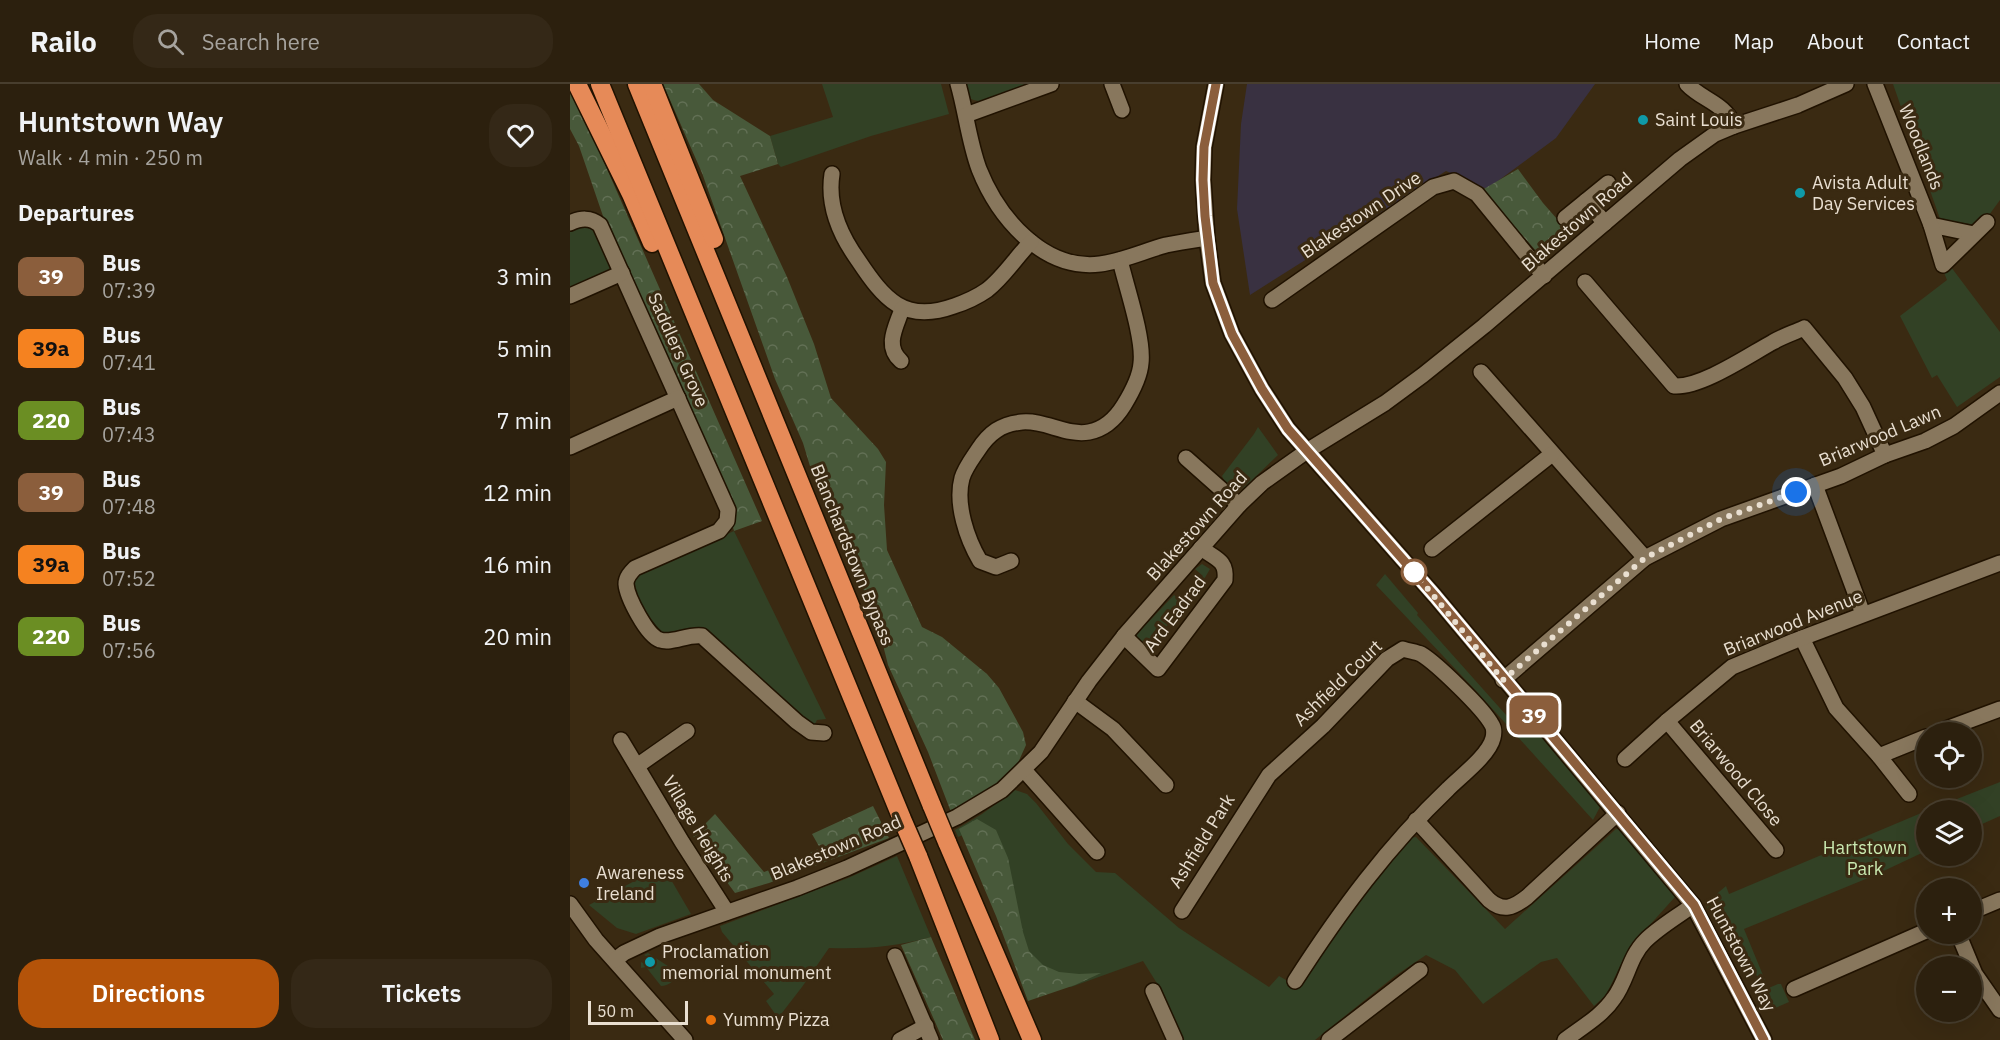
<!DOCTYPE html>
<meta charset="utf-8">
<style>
body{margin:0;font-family:"IBM Plex Sans",sans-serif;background:#342817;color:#f1f3f6;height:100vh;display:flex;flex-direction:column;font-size:22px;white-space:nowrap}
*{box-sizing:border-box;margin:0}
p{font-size:20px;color:#a6a39e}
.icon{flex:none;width:33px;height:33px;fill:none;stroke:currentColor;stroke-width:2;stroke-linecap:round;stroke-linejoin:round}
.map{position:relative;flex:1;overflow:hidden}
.sheet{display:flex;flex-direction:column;background:#2c200e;width:570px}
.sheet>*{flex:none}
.badge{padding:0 12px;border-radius:9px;font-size:21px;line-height:39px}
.tools{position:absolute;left:1346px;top:638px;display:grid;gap:12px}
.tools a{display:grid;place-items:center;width:66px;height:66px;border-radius:50%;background:#2c200e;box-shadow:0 6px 24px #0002,0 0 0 2px #483e2e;font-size:30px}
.scale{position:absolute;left:18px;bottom:15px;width:100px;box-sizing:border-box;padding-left:6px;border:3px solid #e9dfd1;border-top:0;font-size:16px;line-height:21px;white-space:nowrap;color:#e9dfd1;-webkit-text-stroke:4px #3a2a12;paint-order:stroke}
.you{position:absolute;width:30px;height:30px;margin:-15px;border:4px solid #fff;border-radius:50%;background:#1a73e8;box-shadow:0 0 0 9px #1a73e833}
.map>.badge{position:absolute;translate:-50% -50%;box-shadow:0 0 0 3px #fff}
h2{padding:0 18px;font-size:22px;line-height:54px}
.round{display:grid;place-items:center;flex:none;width:63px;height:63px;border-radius:24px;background:#342817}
.headline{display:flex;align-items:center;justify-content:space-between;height:102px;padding:0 18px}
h1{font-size:28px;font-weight:600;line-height:45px}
.primary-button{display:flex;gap:12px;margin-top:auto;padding:12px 18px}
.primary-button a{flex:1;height:69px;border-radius:24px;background:#b45309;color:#fff;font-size:24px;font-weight:600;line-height:69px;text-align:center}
.primary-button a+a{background:#342817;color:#f1f3f6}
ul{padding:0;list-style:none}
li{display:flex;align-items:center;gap:18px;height:72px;padding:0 18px}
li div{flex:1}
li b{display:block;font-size:22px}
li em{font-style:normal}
li .badge{min-width:66px;font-weight:700;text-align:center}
header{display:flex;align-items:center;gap:36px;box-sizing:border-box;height:84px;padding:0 30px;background:#2c200e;border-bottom:2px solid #483e2e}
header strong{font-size:28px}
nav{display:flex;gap:33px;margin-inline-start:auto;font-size:21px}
.search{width:420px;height:54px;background:#342817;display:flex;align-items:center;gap:15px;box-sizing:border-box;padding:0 21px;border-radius:24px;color:#a6a39e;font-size:22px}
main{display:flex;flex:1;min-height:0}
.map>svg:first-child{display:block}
.education{fill:#393141}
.green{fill:#324125}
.forest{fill:url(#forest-crowns)}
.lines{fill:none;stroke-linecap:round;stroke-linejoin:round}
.minor-casing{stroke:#201200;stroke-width:18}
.highway-casing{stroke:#201200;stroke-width:21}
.minor{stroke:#88775d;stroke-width:15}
.highway{stroke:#e68a58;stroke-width:18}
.highway-bridge-casing{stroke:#201200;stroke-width:21;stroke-linecap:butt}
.highway-bridge{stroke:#e68a58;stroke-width:18}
.line-casing{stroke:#fff;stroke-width:14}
.line{stroke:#8b5e3c;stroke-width:9}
.walk{stroke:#e9dfd1;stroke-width:6;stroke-dasharray:0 10.8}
.culture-dot{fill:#0f9aa8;stroke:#3a2a12;stroke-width:2}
.stop-dot{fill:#fff;stroke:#8b5e3c;stroke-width:3}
.shop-dot{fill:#3f7fe0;stroke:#3a2a12;stroke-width:2}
.food-dot{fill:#e8710a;stroke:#3a2a12;stroke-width:2}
.labels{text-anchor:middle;stroke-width:6;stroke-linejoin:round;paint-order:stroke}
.poi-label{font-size:18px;fill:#e9dfd1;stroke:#3a2a12;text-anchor:start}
.street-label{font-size:18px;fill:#e9dfd1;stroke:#3a2a12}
.park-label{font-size:18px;fill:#caeab1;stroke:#3a2a12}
</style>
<header>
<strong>Railo</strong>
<div class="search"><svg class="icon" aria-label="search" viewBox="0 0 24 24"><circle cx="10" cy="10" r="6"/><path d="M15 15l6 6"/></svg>Search here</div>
<nav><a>Home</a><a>Map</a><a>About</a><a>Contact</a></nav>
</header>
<main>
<section class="sheet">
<div class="headline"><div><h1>Huntstown Way</h1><p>Walk · 4 min · 250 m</p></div><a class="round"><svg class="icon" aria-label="heart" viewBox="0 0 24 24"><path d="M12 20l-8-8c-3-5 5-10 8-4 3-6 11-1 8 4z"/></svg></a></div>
<h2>Departures</h2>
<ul>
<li><span class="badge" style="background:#8b5e3c;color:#fff">39</span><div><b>Bus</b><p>07:39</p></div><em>3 min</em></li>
<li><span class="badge" style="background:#f58220;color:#111">39a</span><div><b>Bus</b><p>07:41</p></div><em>5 min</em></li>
<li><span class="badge" style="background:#6b8e23;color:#fff">220</span><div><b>Bus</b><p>07:43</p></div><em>7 min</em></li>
<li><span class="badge" style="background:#8b5e3c;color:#fff">39</span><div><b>Bus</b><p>07:48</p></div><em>12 min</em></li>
<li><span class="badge" style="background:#f58220;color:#111">39a</span><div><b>Bus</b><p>07:52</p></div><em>16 min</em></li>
<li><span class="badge" style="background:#6b8e23;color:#fff">220</span><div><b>Bus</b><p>07:56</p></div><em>20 min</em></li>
</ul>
<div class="primary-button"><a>Directions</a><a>Tickets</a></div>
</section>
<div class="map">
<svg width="1430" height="956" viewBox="0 0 1430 956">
<defs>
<pattern id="forest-crowns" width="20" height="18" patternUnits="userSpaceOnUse" patternTransform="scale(1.5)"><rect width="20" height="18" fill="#48593a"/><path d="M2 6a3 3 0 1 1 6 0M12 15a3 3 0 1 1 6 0" fill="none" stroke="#627055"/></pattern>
</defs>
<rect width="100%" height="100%" fill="#3a2a12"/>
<polygon class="education" points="677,0 1025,0 986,54 917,105 876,87 680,211 667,125 671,40"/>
<g class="green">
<polygon points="252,0 371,0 379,30 301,52 211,83 208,80 200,52 263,33"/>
<path d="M396 0H461C445 6 419 23 401 15Z"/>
<polygon points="1323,0 1430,0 1430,116 1411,142 1370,135"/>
<polygon points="8,142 23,143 41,182 38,187 0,205 0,146"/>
<polygon points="1381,183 1430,248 1430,293 1387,323 1367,291 1362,294 1330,232 1377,196 1373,186"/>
<polygon points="688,343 708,371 674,404 667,409 659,406 652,392 684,350"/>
<polygon points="164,447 256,635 247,636 243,644 135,548 100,552 84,546 62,505 61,496 67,489"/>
<path d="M632 480 640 485C623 516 600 542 572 564L567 558V550L604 511 612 518 615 516 633 492 625 485Z"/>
<polygon points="815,490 848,529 847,531 953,650 962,642 1022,710 1030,723 1023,736 908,609 806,501"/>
<polygon points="1430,698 1430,732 1401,745 1401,726 1359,726"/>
<polygon points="445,706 457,710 466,719 498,760 526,788 545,789 609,844 699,903 709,892 723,900 780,820 838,754 846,753 935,845 1046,745 1053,746 1104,809 1105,813 1059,864 1041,901 1035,912 1024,922 987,874 971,878 913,920 885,886 856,871 825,892 745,956 612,956 593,909 573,877 501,903 482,900 467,889 400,748 388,753 385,746 412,730"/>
<polygon points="1356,727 1356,767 1303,792 1174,845 1197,901 1192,903 1167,849 1155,854 1135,820 1143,817 1143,813 1156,802 1159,810"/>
<path d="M327 772 361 853C325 863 296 865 259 864L232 903 208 934 196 917 204 910 152 848 150 842 278 794Z"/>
<polygon points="93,782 121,830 66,850 47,844 19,821"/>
<path d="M78 869 107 888C107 896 98 902 91 902L76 883 71 884V878L81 883 85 877 74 871Z"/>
<polygon points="1208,900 1211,900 1219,918 1203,925 1194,906"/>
</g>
<g class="forest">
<polygon points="93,0 129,0 143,16 200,52 208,80 170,92 217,193 244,260 261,314 308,365 316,378 314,421 317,466 352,543 372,553 417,590 429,604 453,648 456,661 447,681 438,692 401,719 381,728 358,668 318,581 313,561 314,551 302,516 290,501 286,486 246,402 233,359 205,295 132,89"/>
<polygon points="0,1 192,437 164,447 162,440 163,426 115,312 34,135 9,62 0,45"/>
<polygon points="948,85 973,119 1001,151 981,170 967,168 912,106"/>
<polygon points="303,722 319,754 199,799 165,809 123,752 145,730 194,788 226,776 250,764 242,750"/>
<polygon points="407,735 426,746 438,774 453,848 459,867 473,881 489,888 509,890 531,889 505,901 458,917 426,832 389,745"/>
<polygon points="361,853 405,956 373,956 331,861"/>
</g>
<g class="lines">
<g class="minor-casing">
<g id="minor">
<path d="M388 0C396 28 399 58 409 85 428 133 473 187 530 180 553 177 574 167 596 161 610 158 624 156 637 154"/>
<polyline points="542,0 552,26"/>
<polyline points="646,0 634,63 633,96 637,154 643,199 662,250 692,305 718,345 865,512 1123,821 1194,956"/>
<path d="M1117 0C1132 16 1155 19 1164 42"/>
<polyline points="1305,0 1361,141 1404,150"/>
<polyline points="396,31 481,0"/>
<path d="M262 90C257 122 270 151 288 176 314 215 334 240 384 222 396 218 407 213 417 206 434 193 446 173 461 158"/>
<polyline points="1016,117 1035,139"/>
<polyline points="995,134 1038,99"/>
<path d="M0 139C11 134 20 133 30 141L158 426 157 437 149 447 65 484C61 488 56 493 56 500 57 513 77 552 90 556 102 560 117 550 132 552L227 638 241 648 254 649"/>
<polyline points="1361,141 1373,181 1417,138"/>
<path d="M1015 198 1104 302C1131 304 1179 271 1203 258 1213 252 1223 249 1234 244L1275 294 1293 323 1315 371"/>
<polyline points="0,212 52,189"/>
<polyline points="702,216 863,103 884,97 907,110 974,192"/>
<path d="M331 277C314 262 326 243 332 225"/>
<polyline points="911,288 1075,474"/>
<polyline points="0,363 108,314"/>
<polyline points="616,374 669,421"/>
<polyline points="1245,401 1293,530"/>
<polyline points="862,465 982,370"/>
<path d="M441 477 426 483 410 477C397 455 385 420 392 394 395 384 402 375 408 366 419 349 431 340 452 338 475 336 496 352 519 348 535 345 546 334 554 321 562 308 570 293 571 279 574 254 556 202 550 176"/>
<path d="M554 552 588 585 655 496C657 476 646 475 631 464"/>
<polyline points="1232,554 1266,624 1309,672 1339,710"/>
<polyline points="933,596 1075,474 1151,435 1271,392 1315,371 1355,357 1384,342 1430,309"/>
<polyline points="505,617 543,645 596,701"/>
<polyline points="1097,637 1206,766"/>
<polyline points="1368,648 1430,625"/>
<polyline points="51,656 112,758 157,828"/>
<polyline points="1309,672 1356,653"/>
<polyline points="1055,675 1097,637 1162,583 1224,557 1430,479"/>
<polyline points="67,682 117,647"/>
<polyline points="454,686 527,768"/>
<path d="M846 736 919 816C933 828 943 824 957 813L1048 729"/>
<polyline points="0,820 26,856 115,956"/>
<path d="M612 827 699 691 753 642 817 575 833 565C839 567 846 568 851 570 866 579 914 625 922 641 924 644 924 650 923 654 919 671 891 692 878 705 818 762 770 827 725 897"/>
<polyline points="1401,828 1430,816"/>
<polyline points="1388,849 1405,890 1430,926"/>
<polyline points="325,872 361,956"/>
<polyline points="45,876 54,869 90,852 227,804 277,784 387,733 432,706 471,668 519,597 554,552 669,421 692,399 737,367 815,319 853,291 914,242 1110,75 1145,50 1164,42 1228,21 1276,0"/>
<polyline points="1224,905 1356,847"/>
<polyline points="583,907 605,956"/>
<polyline points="330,956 356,942"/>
<polyline points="759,956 850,886"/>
<path d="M995 956C1012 943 1032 932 1044 914 1057 897 1059 873 1075 857 1089 843 1107 833 1123 821"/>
</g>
</g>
<g class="highway-casing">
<g id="highway">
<polyline points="7,0 61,110 82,159"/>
<polyline points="30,0 332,735"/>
<polyline points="67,0 362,722"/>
<polyline points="82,0 144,155"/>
<polyline points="377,758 462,956"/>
<polyline points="348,772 420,956"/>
</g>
</g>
<use href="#minor" class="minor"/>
<use href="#highway" class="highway"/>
<g class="highway-bridge-casing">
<g id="highway-bridge">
<polyline points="362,722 377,758"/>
<polyline points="332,735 348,772"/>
</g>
</g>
<use href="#highway-bridge" class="highway-bridge"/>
</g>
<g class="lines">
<g class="line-casing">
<polyline id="line" points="646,0 634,63 633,96 635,132 643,199 662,250 692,305 718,345 865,512 1124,821 1194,956"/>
</g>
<use href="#line" class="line"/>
<polyline class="walk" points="844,488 933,596 1075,474 1151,435 1226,408"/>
</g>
<g class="culture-dot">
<circle cx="1073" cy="36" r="6"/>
<circle cx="1230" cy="109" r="6"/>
<circle cx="80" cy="878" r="6"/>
</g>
<circle class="stop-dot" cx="844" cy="488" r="12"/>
<circle class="shop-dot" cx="14" cy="799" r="6"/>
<circle class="food-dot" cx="141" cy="936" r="6"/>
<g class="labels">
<g class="poi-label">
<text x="1085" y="42">Saint Louis</text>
<text x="1242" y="105">Avista Adult<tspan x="1242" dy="21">Day Services</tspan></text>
<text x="26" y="795">Awareness<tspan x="26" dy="21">Ireland</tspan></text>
<text x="92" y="874">Proclamation<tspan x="92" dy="21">memorial monument</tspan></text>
<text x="153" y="942">Yummy Pizza</text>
</g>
<g class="street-label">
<text transform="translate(1351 63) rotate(68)" y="6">Woodlands</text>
<text transform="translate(791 131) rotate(-34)" y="6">Blakestown Drive</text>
<text transform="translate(1007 138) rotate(-41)" y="6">Blakestown Road</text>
<text transform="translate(108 266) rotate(66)" y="6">Saddlers Grove</text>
<text transform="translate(1310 352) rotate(-23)" y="6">Briarwood Lawn</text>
<text transform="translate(627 442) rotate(-48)" y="6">Blakestown Road</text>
<text transform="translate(282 471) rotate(68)" y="6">Blanchardstown Bypass</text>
<text transform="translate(605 530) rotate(-53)" y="6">Ard Eadrad</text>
<text transform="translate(1223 539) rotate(-22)" y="6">Briarwood Avenue</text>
<text transform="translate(768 599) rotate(-44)" y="6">Ashfield Court</text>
<text transform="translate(1166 689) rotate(50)" y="6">Briarwood Close</text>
<text transform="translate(128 745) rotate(59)" y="6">Village Heights</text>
<text transform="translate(632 757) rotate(-58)" y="6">Ashfield Park</text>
<text transform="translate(266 764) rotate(-23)" y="6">Blakestown Road</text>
<text transform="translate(1171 870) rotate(62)" y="6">Huntstown Way</text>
</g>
<g class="park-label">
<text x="1295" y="770">Hartstown<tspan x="1295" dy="21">Park</tspan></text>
</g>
</g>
</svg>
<div class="tools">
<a><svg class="icon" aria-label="locate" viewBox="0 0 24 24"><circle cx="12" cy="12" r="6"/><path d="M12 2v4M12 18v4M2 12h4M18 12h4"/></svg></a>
<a><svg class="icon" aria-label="layers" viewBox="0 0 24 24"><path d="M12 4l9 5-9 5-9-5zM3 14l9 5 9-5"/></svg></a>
<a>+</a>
<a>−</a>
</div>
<div class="scale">50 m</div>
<div class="you" style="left:1226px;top:408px"></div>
<b class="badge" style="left:964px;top:631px;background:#8b5e3c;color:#fff">39</b>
</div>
</main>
